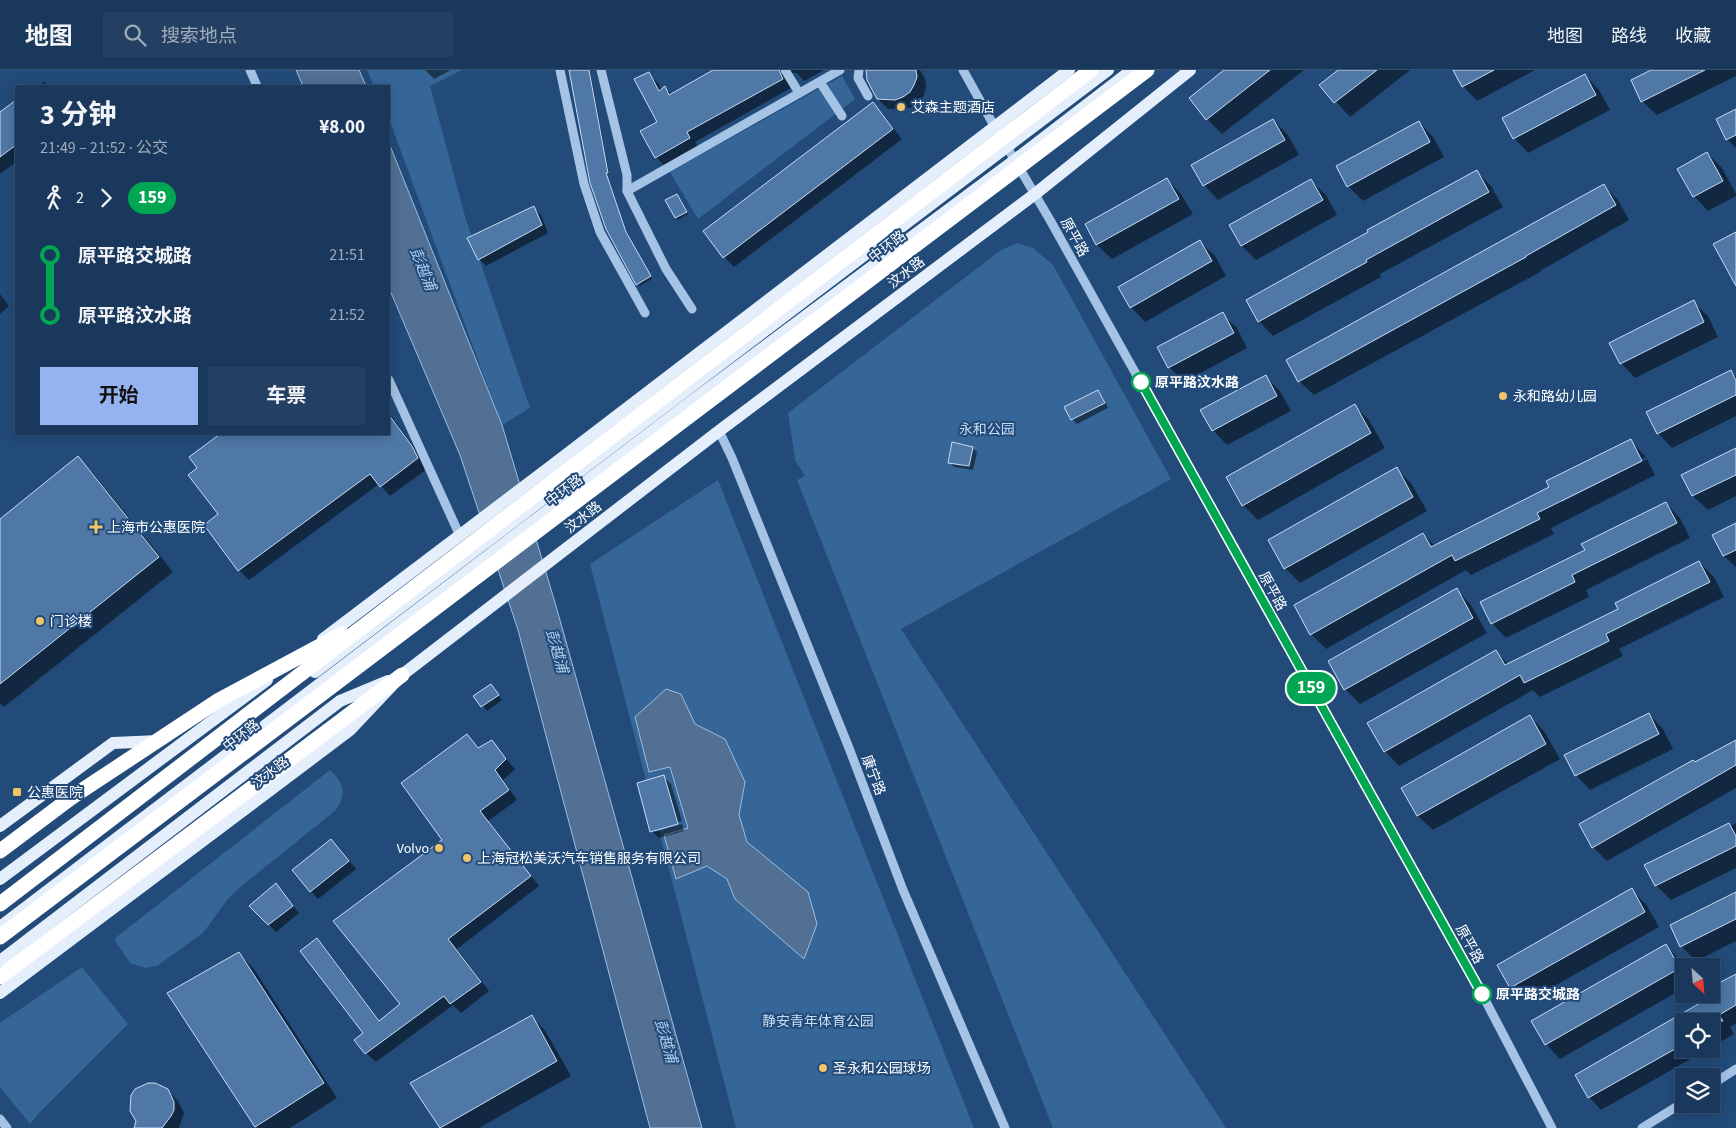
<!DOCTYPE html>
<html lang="zh">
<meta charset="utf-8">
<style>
body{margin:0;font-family:"Source Sans 3","Noto Sans SC",sans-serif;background:#233f62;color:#f1f3f6;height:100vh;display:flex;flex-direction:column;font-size:19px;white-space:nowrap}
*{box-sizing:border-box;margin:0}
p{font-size:16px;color:#9facbb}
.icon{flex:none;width:28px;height:28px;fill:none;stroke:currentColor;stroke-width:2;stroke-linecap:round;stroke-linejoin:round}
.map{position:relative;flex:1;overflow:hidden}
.side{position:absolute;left:15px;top:15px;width:375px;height:350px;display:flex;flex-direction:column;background:#1a385c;border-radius:0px;box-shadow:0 2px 12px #0003,0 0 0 1px #385272}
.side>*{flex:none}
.badge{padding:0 10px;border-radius:16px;font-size:18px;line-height:32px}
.needle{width:32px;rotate:154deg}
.buttons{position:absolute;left:1675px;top:888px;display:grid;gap:10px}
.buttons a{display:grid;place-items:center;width:45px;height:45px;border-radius:0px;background:#1a385c;box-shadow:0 2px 12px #0003,0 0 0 1px #385272;font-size:25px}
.map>.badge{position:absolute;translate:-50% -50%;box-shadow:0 0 0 2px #fff}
.legs{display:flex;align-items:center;gap:8px;height:55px;padding:0 25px;font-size:16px}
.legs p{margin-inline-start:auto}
.overview{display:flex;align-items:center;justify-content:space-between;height:85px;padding:0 25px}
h1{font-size:28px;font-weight:700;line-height:38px}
.primary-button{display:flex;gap:10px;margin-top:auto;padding:10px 25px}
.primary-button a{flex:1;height:58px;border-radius:0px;background:#95b2f1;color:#111;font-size:20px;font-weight:700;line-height:58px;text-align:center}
.primary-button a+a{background:#233f62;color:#f1f3f6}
ul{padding:0 25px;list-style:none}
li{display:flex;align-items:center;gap:18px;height:60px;font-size:19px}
li i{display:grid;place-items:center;width:8px;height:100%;margin:0 6px;background:currentColor}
li i::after{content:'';width:12px;height:12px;margin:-6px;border:4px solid;border-radius:50%;background:#1a385c}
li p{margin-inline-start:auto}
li:first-child i{background:linear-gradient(#0000 50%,currentColor 0)}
li:last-child i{background:linear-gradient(currentColor 50%,#0000 0)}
header{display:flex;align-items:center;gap:30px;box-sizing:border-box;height:70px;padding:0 25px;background:#1a385c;border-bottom:1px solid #385272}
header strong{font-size:24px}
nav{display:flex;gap:28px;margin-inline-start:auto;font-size:18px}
.search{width:350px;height:45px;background:#233f62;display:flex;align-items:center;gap:12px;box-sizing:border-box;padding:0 18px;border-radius:0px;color:#9facbb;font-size:19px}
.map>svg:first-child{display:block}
.green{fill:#366598}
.water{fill:#527093;stroke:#98bfe6}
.shadow{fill:#0007}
.building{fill:#4f78a6;stroke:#c7ddf4}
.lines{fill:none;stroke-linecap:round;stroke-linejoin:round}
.minor{stroke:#a4c3e5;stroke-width:9}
.major{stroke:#e5effc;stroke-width:12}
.highway{stroke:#fff;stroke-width:15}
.highway-bridge{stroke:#fff;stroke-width:15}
.line-1-casing{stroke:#fff;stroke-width:11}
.line-1{stroke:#00a651;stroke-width:8}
.poi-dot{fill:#f0c467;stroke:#224b7a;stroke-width:2}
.stop-1-dot{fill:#fff;stroke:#00a651;stroke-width:2.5}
.labels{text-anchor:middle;stroke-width:4;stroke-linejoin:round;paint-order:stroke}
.poi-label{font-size:14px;fill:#fff;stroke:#224b7a;text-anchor:start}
.street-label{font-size:14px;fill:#fff;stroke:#224b7a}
.stop-label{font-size:14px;font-weight:bold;fill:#fff;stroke:#224b7a;text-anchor:start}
.park-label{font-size:14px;fill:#c7ddf4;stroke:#224b7a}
.water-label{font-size:15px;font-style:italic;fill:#afcded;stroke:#224b7a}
</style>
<header>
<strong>地图</strong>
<div class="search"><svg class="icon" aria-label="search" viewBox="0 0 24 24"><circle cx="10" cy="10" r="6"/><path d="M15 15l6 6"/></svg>搜索地点</div>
<nav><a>地图</a><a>路线</a><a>收藏</a></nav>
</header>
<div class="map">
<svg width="1736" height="1058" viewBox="0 0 1736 1058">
<rect width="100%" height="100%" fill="#224b7a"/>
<g class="green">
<polygon points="367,0 462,0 430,16 466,150 530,338 502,355 389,49 389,16 374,16"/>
<polygon points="842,6 855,29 698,149 670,102"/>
<polygon points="1017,173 1033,178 1053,195 1171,409 901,559 1226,1058 1053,1058 797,410 805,406 795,390 788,343 1001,180"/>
<polygon points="718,410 974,1058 736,1058 590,494"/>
<path d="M330 700C344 713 347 724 336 740L238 819 227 830 203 863 157 896 145 898 130 893 114 869Z"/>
<polygon points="82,897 128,954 39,1043 30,1054 0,1017 0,953"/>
</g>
<g class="water">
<polygon points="296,0 359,0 366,16 303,16"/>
<polygon points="389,73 502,355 556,536 702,1058 650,1058 518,560 460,385 389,218"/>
<polygon points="666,619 681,624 695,654 725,669 745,712 739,745 747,772 808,822 817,854 804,889 735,829 727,809 707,796 676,809 664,765 688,758 670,697 649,702 635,647"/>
</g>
<g class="shadow">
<polygon points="425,0 451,0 434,9"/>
<polygon points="571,0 590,0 609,104 607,105 627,165 652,209 639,216"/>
<polygon points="715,0 824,0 804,11 797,3 791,3 791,18 695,72 698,77 665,96 656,87 659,53 648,4 658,13 662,20 665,18 672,24"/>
<polygon points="867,0 920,0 925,9 926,17 924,25 919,32 913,37 905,39 888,39 878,29"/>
<polygon points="1226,0 1304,0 1222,64 1207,49 1190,28"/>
<polygon points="1340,0 1410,0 1350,47 1321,15"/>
<polygon points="1454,0 1535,0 1477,31 1463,16"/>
<polygon points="1654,0 1736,0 1736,6 1657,45 1642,31"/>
<polygon points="1585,5 1599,20 1610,40 1528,83 1514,68"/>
<polygon points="44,12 49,16 38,16"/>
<polygon points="16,32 16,92 0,104 0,43"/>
<polygon points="873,34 882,44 902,69 734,197 724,187"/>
<polygon points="1736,40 1736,78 1727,69 1717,50"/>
<polygon points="1273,50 1288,65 1299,85 1218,130 1204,115"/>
<polygon points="1419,52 1433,67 1444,87 1363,131 1348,116 1337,96"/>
<polygon points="1707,83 1722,98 1736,124 1736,126 1708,141 1694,126"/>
<polygon points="1476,101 1491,116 1503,137 1380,204 1381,207 1273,266 1259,251"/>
<polygon points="1167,110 1181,124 1193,144 1112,189 1097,175 1086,155"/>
<polygon points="1311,111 1326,125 1337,145 1256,190 1242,176 1231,156"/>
<polygon points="1604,116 1618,130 1629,150 1540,201 1540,202 1314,325 1299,311"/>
<polygon points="679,127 688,144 678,150 667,131"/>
<polygon points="534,138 541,145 548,163 486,196 479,189"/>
<polygon points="1200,172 1215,186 1226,206 1145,252 1131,237"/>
<polygon points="0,224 9,236 0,244"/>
<polygon points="1693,232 1708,246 1718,267 1635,308 1621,293"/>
<polygon points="1222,244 1237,258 1247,278 1184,312 1169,297 1159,278"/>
<polygon points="1731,302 1736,307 1736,346 1672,378 1658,363"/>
<polygon points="1266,307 1280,321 1291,341 1227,375 1213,360"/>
<polygon points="1098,321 1102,326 1108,338 1077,354 1072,349 1066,337"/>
<polygon points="1355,336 1369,350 1385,378 1258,450 1243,435"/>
<polygon points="389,343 422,387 427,399 390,426 379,414 249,510 239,500 205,455 219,444 199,398 190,388 222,364 389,364"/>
<polygon points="1631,371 1646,387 1562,429 1562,432 1647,389 1655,405 1551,458 1554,464 1471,505 1466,500 1326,579 1311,564 1423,464 1435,476 1551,418"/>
<polygon points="972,378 977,382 973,400 954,397 949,392"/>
<polygon points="1736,379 1736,426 1708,440 1693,426 1683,405"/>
<polygon points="78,388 93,403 173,502 4,637 0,633 0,451"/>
<polygon points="1396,399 1411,413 1427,441 1300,513 1285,498"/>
<polygon points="1666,433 1680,448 1690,468 1586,520 1589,527 1506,568 1492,553"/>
<polygon points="1736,454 1736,497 1724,486 1714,465"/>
<polygon points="1699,492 1714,507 1724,527 1619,579 1623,586 1540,627 1533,620 1399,696 1385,681 1496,582 1509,595 1620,540"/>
<polygon points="1457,520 1471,535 1487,563 1360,634 1345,619"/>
<polygon points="491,615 502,630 487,641 475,626"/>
<polygon points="1649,644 1663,659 1673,679 1590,720 1576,705"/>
<polygon points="1530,646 1544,661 1560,689 1433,760 1418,746 1402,718"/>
<polygon points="467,666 480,679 492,672 515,699 503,710 517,730 488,751 539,816 457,879 489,921 461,943 453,935 376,992 366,983 364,963 317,869 326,879 380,951 402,934 444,770"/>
<polygon points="1736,671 1736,718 1607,791 1593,777 1695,693"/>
<polygon points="664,707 671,714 682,751 655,759 655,762 682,754 684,761 659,768 652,761"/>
<polygon points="1736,753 1736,798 1671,830 1656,815 1646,795 1729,754 1731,756"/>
<polygon points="338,778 356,799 318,829 294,801"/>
<polygon points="276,815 299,843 276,862 251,836"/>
<polygon points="1631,820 1646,834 1659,857 1526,932 1511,917 1498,895"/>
<polygon points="1736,824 1736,871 1696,891 1681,876"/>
<polygon points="1666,876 1681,891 1684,896 1684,918 1560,989 1546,974"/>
<polygon points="239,884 254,899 337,1028 290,1058 258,1058 256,1056"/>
<polygon points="1736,905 1736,954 1730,957 1734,964 1711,977 1711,951 1684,951 1684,979 1708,979 1601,1040 1589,1027 1576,1005 1723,922"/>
<polygon points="532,947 546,962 571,1006 479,1058 442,1058 412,1013"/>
<polygon points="167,1020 178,1031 184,1043 179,1058 135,1058"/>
</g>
<g class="building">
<polygon points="569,0 589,0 608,103 606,103 626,162 651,206 636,215 606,159 590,113"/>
<polygon points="713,0 779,0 783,9 687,62 690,68 655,88 640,61 657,52 634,9 649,2 659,21 665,16 669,25"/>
<polygon points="866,0 916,0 917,7 914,15 910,22 903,27 895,30 877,29 867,10"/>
<polygon points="1224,0 1270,0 1206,50 1189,28"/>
<polygon points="1338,0 1377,0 1334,33 1319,15"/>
<polygon points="1453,0 1494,0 1462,17"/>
<polygon points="1651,0 1705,0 1641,32 1631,10"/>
<polygon points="1585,4 1596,25 1513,69 1502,48"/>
<polygon points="16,30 16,75 0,87 0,42"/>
<polygon points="873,32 893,59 723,188 703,161"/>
<polygon points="1736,39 1736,65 1726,70 1716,49"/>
<polygon points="1273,49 1285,70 1203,116 1191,95"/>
<polygon points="1419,51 1430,72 1347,117 1336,96"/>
<polygon points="1707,82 1723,111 1693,127 1677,99"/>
<polygon points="1477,100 1489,122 1366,190 1367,192 1258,252 1246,230 1368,162 1367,160"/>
<polygon points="1167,108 1179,129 1096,175 1085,154"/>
<polygon points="1311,109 1323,130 1241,176 1229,155"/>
<polygon points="1604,114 1616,135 1526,186 1526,187 1298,312 1286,290"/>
<polygon points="677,124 687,142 675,148 665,130"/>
<polygon points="534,136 542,155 478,190 467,168"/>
<polygon points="1736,162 1736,216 1713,174"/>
<polygon points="1200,170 1212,191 1130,238 1118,217"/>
<polygon points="1694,230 1704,252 1620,294 1609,273"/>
<polygon points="1223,242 1234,263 1168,298 1157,277"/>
<polygon points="1731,300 1736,311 1736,325 1657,364 1646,342"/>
<polygon points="1266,305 1277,326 1212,361 1200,340"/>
<polygon points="1098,320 1105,333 1071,350 1064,337"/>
<polygon points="1355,334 1371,363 1242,436 1226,407"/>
<polygon points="389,345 412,376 418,388 380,417 370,404 238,501 204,455 218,444 188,405 197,398 189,387 220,364 389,364"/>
<polygon points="1631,369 1642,391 1537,443 1540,449 1455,491 1452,485 1310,565 1294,535 1423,463 1431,477 1549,417 1546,411"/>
<polygon points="952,372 973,377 969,396 948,393"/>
<polygon points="1736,378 1736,405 1692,426 1681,405"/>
<polygon points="78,386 159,487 0,614 0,449"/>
<polygon points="1397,397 1413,427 1284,499 1268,470"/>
<polygon points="1666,432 1677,453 1572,505 1575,512 1491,554 1480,532 1585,480 1581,474"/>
<polygon points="1736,453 1736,480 1723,486 1712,465"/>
<polygon points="1699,491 1710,512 1606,564 1609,571 1524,613 1520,605 1384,682 1367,653 1496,580 1505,595 1618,539 1615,533"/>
<polygon points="1457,518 1473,548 1344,620 1328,591"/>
<polygon points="491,614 499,625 481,637 473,626"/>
<polygon points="1649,643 1659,664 1575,706 1564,685"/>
<polygon points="1530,645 1546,674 1417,746 1401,718"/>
<polygon points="467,664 478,678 492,670 506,689 495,700 509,720 480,741 531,806 448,869 481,912 450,934 444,926 365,984 354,970 363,963 300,881 317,868 379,951 400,934 333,851 442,770 401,713"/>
<polygon points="1736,670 1736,695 1592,778 1579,754 1693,690 1695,692"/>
<polygon points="664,705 678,754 650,762 637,713"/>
<polygon points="1729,753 1736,766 1736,776 1655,816 1644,795"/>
<polygon points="331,769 349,791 310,822 292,800"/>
<polygon points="276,813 293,836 268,855 249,836"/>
<polygon points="1632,818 1645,842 1510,918 1497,895"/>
<polygon points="1736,822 1736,849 1680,877 1670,855"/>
<polygon points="1666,874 1680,898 1545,975 1531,951"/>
<polygon points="239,882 324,1013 255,1057 167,923"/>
<polygon points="1736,904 1736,935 1719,945 1723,951 1684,951 1684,974 1588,1028 1575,1005 1721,921 1717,914"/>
<polygon points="532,945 557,991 440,1058 410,1013"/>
<polygon points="148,1013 155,1013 168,1019 174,1032 174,1040 171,1046 162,1058 134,1058 136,1051 130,1041 131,1025 135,1019"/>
</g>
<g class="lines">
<g class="minor">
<polyline points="250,0 257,16"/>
<polyline points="560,0 584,114 600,162 645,243"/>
<polyline points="601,0 627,105 627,121 666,199 692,239"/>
<polyline points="785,0 799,23"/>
<polyline points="859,0 858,8 868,26"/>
<polyline points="963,0 997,61"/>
<polyline points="820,12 842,46"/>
<polyline points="1004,72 1050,150 1482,924 1552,1058"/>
<polyline points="627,121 840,0"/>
<polyline points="389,310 460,466"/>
<polyline points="719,361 732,388 849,678 903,820 1005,1058"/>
<polyline points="1711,1015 1736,999"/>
<polyline points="0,1049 7,1058"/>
<polyline points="1642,1058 1684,1032"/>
</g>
<g class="major">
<polyline points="323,569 550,397 1069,0"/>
<polyline points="315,602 1108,0"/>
<polyline points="0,756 113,673 159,671"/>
<polyline points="0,809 267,610"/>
<polyline points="0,857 688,334 1015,90 1132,0"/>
<polyline points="0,891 340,631 388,611"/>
<polyline points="0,923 350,660 402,605 719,361 1035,124 1190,0"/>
</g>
<g class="highway">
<polyline points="0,781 72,727"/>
<polyline points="0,907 402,605"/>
</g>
<g class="highway-bridge">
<polyline points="72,727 219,630 342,564"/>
<polyline points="0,834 1091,0"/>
<polyline points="0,867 1147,0"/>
</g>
</g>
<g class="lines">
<g class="line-1-casing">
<polyline id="line-1" points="1141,312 1482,924"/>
</g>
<use href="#line-1" class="line-1"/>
</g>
<g class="poi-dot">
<circle cx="901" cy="37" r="5"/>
<circle cx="1503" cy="326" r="5"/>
<path d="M93.5 449.5h5v5h5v5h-5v5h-5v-5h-5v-5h5z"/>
<circle cx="40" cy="551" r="5"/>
<rect x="12" y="717" width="10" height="10" rx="2.5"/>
<circle cx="439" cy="778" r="5"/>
<circle cx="467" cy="788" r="5"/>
<circle cx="823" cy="998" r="5"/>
</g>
<g class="stop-1-dot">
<circle cx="1141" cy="312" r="9"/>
<circle cx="1482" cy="924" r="9"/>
</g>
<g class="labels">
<g class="poi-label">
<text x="911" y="42">艾森主题酒店</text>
<text x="1513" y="331">永和路幼儿园</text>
<text x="107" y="462">上海市公惠医院</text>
<text x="50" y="556">门诊楼</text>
<text x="27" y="727">公惠医院</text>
<text x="429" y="783" text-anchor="end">Volvo</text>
<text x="477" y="793">上海冠松美沃汽车销售服务有限公司</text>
<text x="833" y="1003">圣永和公园球场</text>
</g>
<g class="street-label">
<text transform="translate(1075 167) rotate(61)" y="5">原平路</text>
<text transform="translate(887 176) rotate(-37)" y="5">中环路</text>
<text transform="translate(906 202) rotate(-37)" y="5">汶水路</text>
<text transform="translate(564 420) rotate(-37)" y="5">中环路</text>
<text transform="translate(583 447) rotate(-38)" y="5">汶水路</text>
<text transform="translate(1273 521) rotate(61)" y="5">原平路</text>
<text transform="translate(241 665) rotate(-37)" y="5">中环路</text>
<text transform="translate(270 702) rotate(-37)" y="5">汶水路</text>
<text transform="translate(874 705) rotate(69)" y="5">康宁路</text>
<text transform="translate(1470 874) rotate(61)" y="5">原平路</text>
</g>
<g class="stop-label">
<text x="1155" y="317">原平路汶水路</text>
<text x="1496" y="929">原平路交城路</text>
</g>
<g class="park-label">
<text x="987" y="364">永和公园</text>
<text x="818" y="956">静安青年体育公园</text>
</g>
<g class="water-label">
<text transform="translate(423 199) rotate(68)" y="5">彭越浦</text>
<text transform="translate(557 581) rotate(74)" y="5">彭越浦</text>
<text transform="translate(666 971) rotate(74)" y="5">彭越浦</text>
</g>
</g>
</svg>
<div class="buttons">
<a><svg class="needle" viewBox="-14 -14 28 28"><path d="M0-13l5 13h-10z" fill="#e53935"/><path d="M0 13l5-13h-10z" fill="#9facbb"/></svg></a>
<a><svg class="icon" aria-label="locate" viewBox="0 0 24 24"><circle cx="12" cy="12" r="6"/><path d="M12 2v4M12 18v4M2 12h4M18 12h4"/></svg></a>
<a><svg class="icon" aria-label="layers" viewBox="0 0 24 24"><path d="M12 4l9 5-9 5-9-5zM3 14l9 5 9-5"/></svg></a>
</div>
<b class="badge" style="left:1311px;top:618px;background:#00a651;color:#fff">159</b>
<section class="side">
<div class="overview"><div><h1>3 分钟</h1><p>21:49 – 21:52 · 公交</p></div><b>¥8.00</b></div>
<div class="legs"><svg class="icon" aria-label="walk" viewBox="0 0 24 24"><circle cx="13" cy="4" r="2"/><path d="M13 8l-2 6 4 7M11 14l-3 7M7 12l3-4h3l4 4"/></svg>2<svg class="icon" aria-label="forward" viewBox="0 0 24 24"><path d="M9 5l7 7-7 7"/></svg><b class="badge" style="background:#00a651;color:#fff">159</b></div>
<ul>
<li><i style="color:#00a651"></i><b>原平路交城路</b><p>21:51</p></li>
<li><i style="color:#00a651"></i><b>原平路汶水路</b><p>21:52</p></li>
</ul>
<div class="primary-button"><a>开始</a><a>车票</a></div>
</section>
</div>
